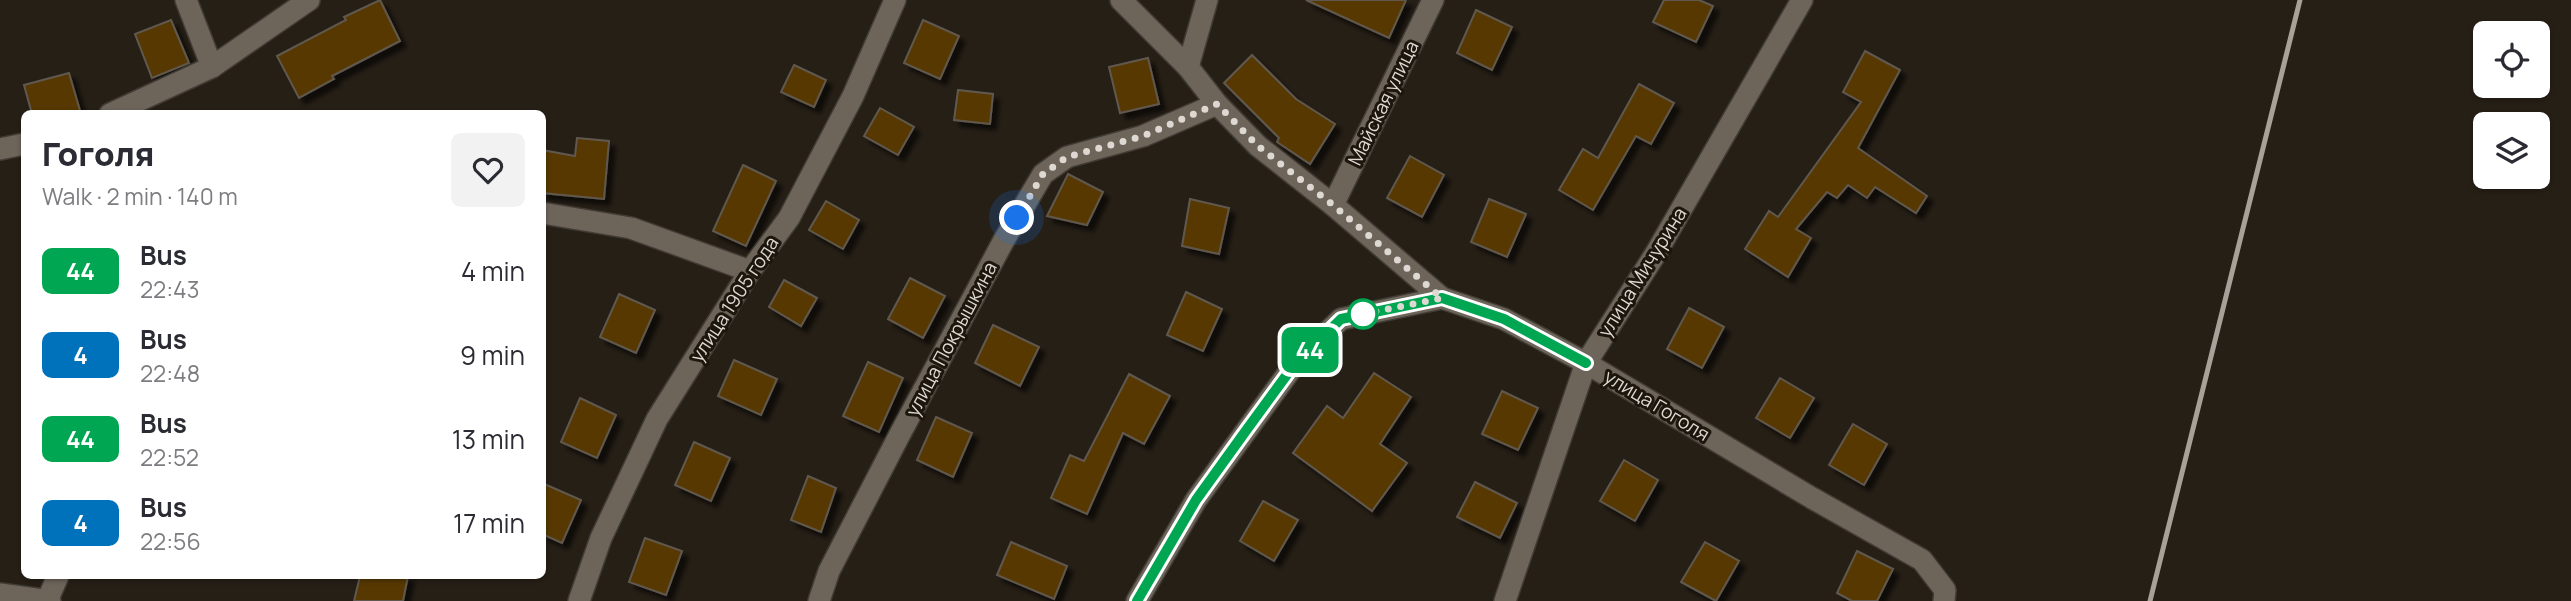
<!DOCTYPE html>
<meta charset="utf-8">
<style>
body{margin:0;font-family:Manrope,sans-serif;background:#f2f2f3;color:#2b2b33;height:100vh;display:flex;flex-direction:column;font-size:26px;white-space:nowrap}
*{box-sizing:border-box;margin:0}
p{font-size:23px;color:#7c7c81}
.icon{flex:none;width:38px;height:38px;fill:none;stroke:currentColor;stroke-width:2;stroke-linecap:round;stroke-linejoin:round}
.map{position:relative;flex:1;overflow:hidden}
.side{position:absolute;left:21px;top:110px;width:525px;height:469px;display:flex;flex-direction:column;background:#fff;border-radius:10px;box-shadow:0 2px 5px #0004}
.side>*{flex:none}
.badge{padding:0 14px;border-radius:10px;font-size:24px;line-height:46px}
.controls{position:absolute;left:2473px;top:21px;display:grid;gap:14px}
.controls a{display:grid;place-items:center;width:77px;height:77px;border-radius:10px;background:#fff;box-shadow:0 2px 5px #0004;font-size:35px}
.you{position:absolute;width:35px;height:35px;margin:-18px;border:5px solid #fff;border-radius:50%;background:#1a73e8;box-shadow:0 0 0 10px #1a73e833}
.map>.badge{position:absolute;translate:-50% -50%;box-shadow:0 0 0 4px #fff}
.round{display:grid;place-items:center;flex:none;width:74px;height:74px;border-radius:10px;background:#f2f2f3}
.summary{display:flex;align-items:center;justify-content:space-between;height:119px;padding:0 21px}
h1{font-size:33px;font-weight:800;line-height:52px}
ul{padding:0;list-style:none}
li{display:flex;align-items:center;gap:21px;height:84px;padding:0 21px}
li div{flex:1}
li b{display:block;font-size:26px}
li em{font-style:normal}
li .badge{min-width:77px;font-weight:700;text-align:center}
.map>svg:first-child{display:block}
.building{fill:#563900;stroke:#61594f;stroke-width:2;filter:url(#shadow)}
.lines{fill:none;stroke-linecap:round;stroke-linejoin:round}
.street-casing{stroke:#403b35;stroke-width:24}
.street{stroke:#6d655a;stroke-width:21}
.rail{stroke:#a7a19a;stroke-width:5}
.line-casing{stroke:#fff;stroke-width:16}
.line{stroke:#00a651;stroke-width:10}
.walk{stroke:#ddd8d2;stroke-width:7;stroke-dasharray:0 12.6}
.stop-dot{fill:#fff;stroke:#00a651;stroke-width:3.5}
.labels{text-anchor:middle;stroke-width:6;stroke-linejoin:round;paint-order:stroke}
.street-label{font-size:19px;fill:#ddd8d2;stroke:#1c160d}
</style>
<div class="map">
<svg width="2571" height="601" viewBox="0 0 2571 601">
<defs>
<filter id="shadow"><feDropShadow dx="6" dy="6" stdDeviation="2" flood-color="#0009"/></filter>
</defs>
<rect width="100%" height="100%" fill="#261f16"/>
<g class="building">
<polygon points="380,0 400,41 332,76 334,79 299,98 277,56 346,20 344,17"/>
<polygon points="1306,0 1406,0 1389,38"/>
<polygon points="1664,0 1699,0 1713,6 1696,42 1653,22"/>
<polygon points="1476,10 1512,27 1492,70 1457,53"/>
<polygon points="171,20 189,63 152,78 135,34"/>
<polygon points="923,20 959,36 940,79 904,63"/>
<polygon points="1865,51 1900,70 1858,148 1927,196 1916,213 1875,187 1867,198 1848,185 1837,198 1827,192 1796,229 1811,238 1788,277 1745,249 1769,211 1778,217 1861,102 1843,92"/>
<polygon points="1252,55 1296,99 1335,124 1310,164 1277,142 1279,138 1224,83"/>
<polygon points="1148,58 1159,104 1120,113 1109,67"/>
<polygon points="794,65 826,80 814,107 781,92"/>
<polygon points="69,73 81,114 32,114 24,85"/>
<polygon points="1639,84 1674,103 1651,144 1636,136 1593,210 1559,190 1583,149 1598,158"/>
<polygon points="958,90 993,94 990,124 954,120"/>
<polygon points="880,108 914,127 898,155 864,136"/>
<polygon points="577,138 609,141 604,199 542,193 542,150 575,156"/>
<polygon points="1410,156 1444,175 1422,217 1387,198"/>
<polygon points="743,165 776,181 746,246 713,231"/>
<polygon points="1068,174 1103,192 1087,225 1047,216"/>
<polygon points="1190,199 1229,208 1219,254 1182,246"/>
<polygon points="1489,199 1526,214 1507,257 1471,242"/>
<polygon points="826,201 859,220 843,249 809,230"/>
<polygon points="910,278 945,296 923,338 888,319"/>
<polygon points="784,280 817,298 801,326 769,307"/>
<polygon points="1186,292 1222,309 1203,351 1167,335"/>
<polygon points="619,294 655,310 636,353 600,337"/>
<polygon points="1689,308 1724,327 1702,368 1667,349"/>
<polygon points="993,325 1039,347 1020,386 975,363"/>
<polygon points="734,360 777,379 761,415 718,396"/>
<polygon points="868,362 903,378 879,432 843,416"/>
<polygon points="1374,373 1411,397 1380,444 1407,463 1372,511 1293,453 1327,406 1343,418"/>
<polygon points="1129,374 1170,396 1144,444 1123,433 1087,514 1051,498 1070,455 1084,461"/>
<polygon points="1780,378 1814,398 1790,438 1756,418"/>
<polygon points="1502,391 1538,408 1518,450 1482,434"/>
<polygon points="580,398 616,415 597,458 561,442"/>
<polygon points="936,417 972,433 953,477 917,460"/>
<polygon points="1853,424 1887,444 1864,485 1829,465"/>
<polygon points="694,442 730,458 711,501 675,485"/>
<polygon points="1624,460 1658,480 1635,521 1600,501"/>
<polygon points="808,476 836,488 821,532 791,520"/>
<polygon points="1475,482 1517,503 1500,538 1457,517"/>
<polygon points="542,483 581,500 562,543 542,534"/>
<polygon points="1263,501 1298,520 1274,561 1240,541"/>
<polygon points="645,538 682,551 666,595 629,582"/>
<polygon points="1011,542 1067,566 1054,599 997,575"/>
<polygon points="1705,542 1739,561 1716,601 1681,582"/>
<polygon points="1857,551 1893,569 1877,601 1852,601 1837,593"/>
<polygon points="360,576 408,576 403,601 354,601"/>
</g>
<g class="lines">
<g class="street-casing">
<g id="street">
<polyline points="186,0 212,67"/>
<polyline points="1121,0 1188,67 1217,104 1258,146 1333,205 1442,298 1504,319 1586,363 1812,498 1922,560 1945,590 1944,601"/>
<polyline points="1188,67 1207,0"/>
<polyline points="110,114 212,67 309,0"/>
<polyline points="0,149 24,144"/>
<polyline points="1333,205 1433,0"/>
<polyline points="542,213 631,228 750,271"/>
<polyline points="0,594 50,601"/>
<polyline points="47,601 58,576"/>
<polyline points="579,601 601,538 657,419 750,271 789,218 853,96 895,0"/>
<polyline points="819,601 829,571 900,434 1004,240 1043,174 1067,157 1143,136 1217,104"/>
<polyline points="1137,601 1196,500 1294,365 1341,319 1442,298"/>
<polyline points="1505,601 1586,363 1656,253 1802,0"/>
</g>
</g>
<use href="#street" class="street"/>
<polyline class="rail" points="2150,601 2300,0"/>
</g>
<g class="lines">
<g class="line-casing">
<polyline id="line" points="1137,601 1196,500 1245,432 1294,365 1341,319 1442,298 1504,319 1586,363"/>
</g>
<use href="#line" class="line"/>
<polyline class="walk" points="1017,218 1043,174 1067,157 1143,136 1217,104 1258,146 1333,205 1442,298 1363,314"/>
</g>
<circle class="stop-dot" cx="1363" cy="314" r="14"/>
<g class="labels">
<g class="street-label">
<text transform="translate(1383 103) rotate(-64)" y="7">Майская улица</text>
<text transform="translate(1642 272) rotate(-58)" y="7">улица Мичурина</text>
<text transform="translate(734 299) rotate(-57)" y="7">улица 1905 года</text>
<text transform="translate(951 339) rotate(-62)" y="7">улица Покрышкина</text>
<text transform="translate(1657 405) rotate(31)" y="7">улица Гоголя</text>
</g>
</g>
</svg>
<div class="controls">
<a><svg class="icon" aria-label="locate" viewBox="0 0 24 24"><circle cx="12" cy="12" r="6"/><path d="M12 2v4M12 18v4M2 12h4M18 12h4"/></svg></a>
<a><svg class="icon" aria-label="layers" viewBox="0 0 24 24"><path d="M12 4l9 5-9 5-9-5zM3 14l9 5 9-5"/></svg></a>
</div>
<div class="you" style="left:1017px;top:218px"></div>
<b class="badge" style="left:1310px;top:350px;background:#00a651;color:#fff">44</b>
<section class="side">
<div class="summary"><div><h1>Гоголя</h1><p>Walk · 2 min · 140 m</p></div><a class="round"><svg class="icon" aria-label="heart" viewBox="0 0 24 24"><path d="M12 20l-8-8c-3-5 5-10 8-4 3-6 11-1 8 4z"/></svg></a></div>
<ul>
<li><span class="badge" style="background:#00a651;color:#fff">44</span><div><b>Bus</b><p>22:43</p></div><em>4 min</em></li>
<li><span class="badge" style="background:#0072bc;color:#fff">4</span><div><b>Bus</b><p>22:48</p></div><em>9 min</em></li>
<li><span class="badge" style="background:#00a651;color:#fff">44</span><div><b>Bus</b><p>22:52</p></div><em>13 min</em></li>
<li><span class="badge" style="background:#0072bc;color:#fff">4</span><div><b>Bus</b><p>22:56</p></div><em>17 min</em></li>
</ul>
</section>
</div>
